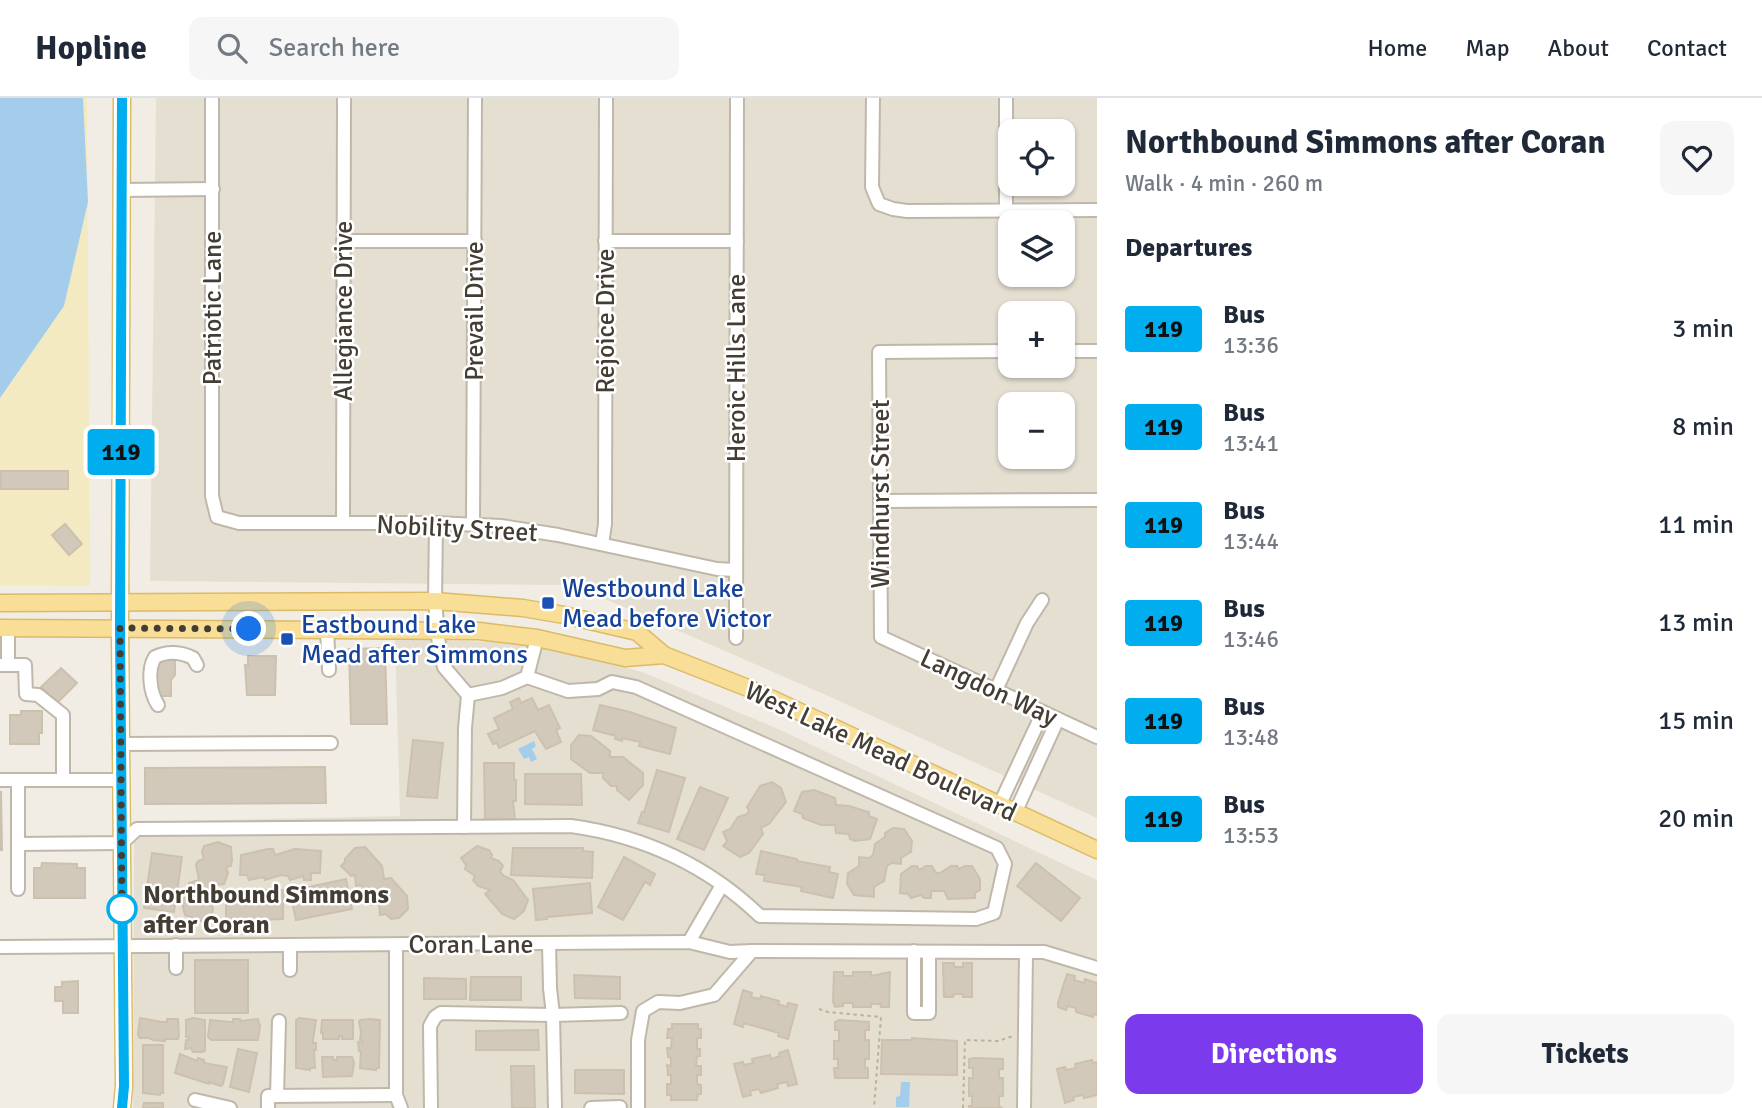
<!DOCTYPE html>
<meta charset="utf-8">
<style>
body{margin:0;font-family:Signika,sans-serif;background:#f6f6f7;color:#1f2937;height:100vh;display:flex;flex-direction:column;font-size:26px;white-space:nowrap}
*{box-sizing:border-box;margin:0}
p{font-size:23px;color:#747a83}
.icon{flex:none;width:38px;height:38px;fill:none;stroke:currentColor;stroke-width:2;stroke-linecap:round;stroke-linejoin:round}
.map{position:relative;flex:1;overflow:hidden}
.sheet{display:flex;flex-direction:column;background:#fff;width:665px}
.sheet>*{flex:none}
.badge{padding:0 14px;border-radius:5px;font-size:24px;line-height:46px}
.tools{position:absolute;left:998px;top:21px;display:grid;gap:14px}
.tools a{display:grid;place-items:center;width:77px;height:77px;border-radius:14px;background:#fff;box-shadow:0 2px 5px #0004;font-size:35px}
.you{position:absolute;width:35px;height:35px;margin:-18px;border:5px solid #fff;border-radius:50%;background:#1a73e8;box-shadow:0 0 0 10px #1a73e833}
.map>.badge{position:absolute;translate:-50% -50%;box-shadow:0 0 0 4px #fff}
h2{padding:0 28px;font-size:26px;line-height:63px}
.round{display:grid;place-items:center;flex:none;width:74px;height:74px;border-radius:14px;background:#f6f6f7}
.summary{display:flex;align-items:center;justify-content:space-between;height:119px;padding:0 28px}
h1{font-size:33px;font-weight:700;line-height:52px}
.primary-button{display:flex;gap:14px;margin-top:auto;padding:14px 28px}
.primary-button a{flex:1;height:80px;border-radius:14px;background:#7c3aed;color:#fff;font-size:28px;font-weight:700;line-height:80px;text-align:center}
.primary-button a+a{background:#f6f6f7;color:#1f2937}
ul{padding:0;list-style:none}
li{display:flex;align-items:center;gap:21px;height:98px;padding:0 28px}
li div{flex:1}
li b{display:block;font-size:26px}
li em{font-style:normal}
li .badge{min-width:77px;font-weight:700;text-align:center}
header{display:flex;align-items:center;gap:42px;box-sizing:border-box;height:98px;padding:0 35px;background:#fff;border-bottom:2px solid #e0e1e3}
header strong{font-size:33px}
nav{display:flex;gap:38px;margin-inline-start:auto;font-size:24px}
.search{width:490px;height:63px;background:#f6f6f7;display:flex;align-items:center;gap:18px;box-sizing:border-box;padding:0 24px;border-radius:14px;color:#747a83;font-size:26px}
main{display:flex;flex:1;min-height:0}
.map>svg:first-child{display:block}
.residential{fill:#e5dfd2;fill-rule:evenodd}
.sand{fill:#f4eac1}
.water{fill:#a3cdeb}
.building{fill:#d2c9ba;stroke:#ccc1ae;stroke-width:2}
.lines{fill:none;stroke-linecap:round;stroke-linejoin:round}
.minor-casing{stroke:#bfb8aa;stroke-width:16}
.major-casing{stroke:#dcbb67;stroke-width:19}
.path{stroke:#bdb199;stroke-width:2;stroke-dasharray:3.5 3.5;stroke-linecap:butt}
.minor{stroke:#fff;stroke-width:12}
.major{stroke:#f8de96;stroke-width:16}
.line-casing{stroke:#fff;stroke-width:16}
.line{stroke:#00adef;stroke-width:10}
.walk{stroke:#433d34;stroke-width:7;stroke-dasharray:0 12.6}
.transit-dot{fill:#1a4fb4;stroke:#fff;stroke-width:2.5}
.stop-dot{fill:#fff;stroke:#00adef;stroke-width:3.5}
.labels{text-anchor:middle;stroke-width:5;stroke-linejoin:round;paint-order:stroke}
.street-label{font-size:26px;fill:#433d34;stroke:#fff}
.transit-label{font-size:26px;fill:#164399;stroke:#fff;text-anchor:start}
.stop-label{font-size:26px;font-weight:bold;fill:#433d34;stroke:#fff;text-anchor:start}
</style>
<header>
<strong>Hopline</strong>
<div class="search"><svg class="icon" aria-label="search" viewBox="0 0 24 24"><circle cx="10" cy="10" r="6"/><path d="M15 15l6 6"/></svg>Search here</div>
<nav><a>Home</a><a>Map</a><a>About</a><a>Contact</a></nav>
</header>
<main>
<div class="map">
<svg width="1097" height="1010" viewBox="0 0 1097 1010">
<rect width="100%" height="100%" fill="#f1ede4"/>
<g class="residential">
<path d="M156 0H1097V720L826 597 573 487 150 483ZM1010 33H1062V86H1010ZM1010 124H1062V177H1010ZM1010 215H1062V268H1010ZM1010 306H1062V359H1010Z"/>
<polygon points="395,541 500,544 581,557 642,574 776,630 1097,782 1097,1010 133,1010 134,724 400,718"/>
</g>
<polygon class="sand" points="83,0 87,0 90,488 0,487 0,300 64,208 88,104"/>
<g class="water">
<polygon points="0,0 83,0 88,104 64,208 0,300"/>
<polygon points="534,643 536,648 532,651 537,661 531,664 529,659 524,661 518,651"/>
<polygon points="901,984 910,984 909,1009 896,1009 896,999 900,998"/>
</g>
<g class="building">
<rect x="1" y="373" width="67" height="18"/>
<polygon points="65,426 82,446 69,457 52,437"/>
<polygon points="385,550 387,626 351,626 349,551"/>
<polygon points="248,558 276,558 275,597 247,597 245,567 248,568"/>
<polygon points="157,562 175,562 175,577 171,582 171,598 157,598"/>
<polygon points="61,570 77,585 57,605 41,589"/>
<polygon points="519,600 521,605 532,600 538,612 549,607 560,630 556,632 561,644 546,651 535,633 499,650 497,645 493,646 488,636 499,631 494,620 513,611 510,604"/>
<polygon points="600,607 630,614 676,630 670,656 639,648 640,644 622,640 622,643 615,641 616,638 593,632"/>
<polygon points="21,613 42,613 42,635 39,635 39,646 10,646 10,617 21,617"/>
<polygon points="579,637 591,638 610,653 610,659 623,659 643,675 643,687 629,702 617,692 617,688 611,688 603,680 603,675 590,675 571,661 571,647"/>
<polygon points="413,642 443,645 437,700 407,698"/>
<polygon points="484,665 514,665 514,682 516,682 516,703 513,703 515,721 485,721"/>
<polygon points="325,669 326,705 145,706 145,670"/>
<polygon points="657,672 685,680 669,734 638,725 642,714 644,714"/>
<polygon points="525,676 581,676 582,707 525,706"/>
<polygon points="772,684 781,690 786,704 769,726 761,730 763,736 749,755 740,759 723,748 727,743 723,734 730,731 738,719 747,716 749,713 747,709 760,688"/>
<polygon points="700,689 728,700 704,752 677,741"/>
<polygon points="814,692 835,700 836,707 849,708 865,713 869,714 869,718 877,721 870,741 855,743 850,741 849,736 836,735 835,727 821,727 803,720 802,716 794,713 802,694"/>
<polygon points="0,694 1,694 2,752 0,752"/>
<polygon points="893,730 904,731 912,743 911,754 901,760 901,766 892,765 887,768 884,783 874,789 874,799 854,797 847,786 848,775 859,768 859,759 869,760 873,757 875,746 885,739 885,735"/>
<polygon points="218,744 231,749 232,762 231,768 226,769 228,775 224,786 215,787 219,798 216,804 212,806 213,811 212,816 207,823 200,823 185,817 182,805 185,799 189,799 189,785 199,782 196,767 198,763 204,761 202,754 204,748"/>
<polygon points="477,748 489,752 492,757 491,760 499,763 503,768 500,774 504,778 513,782 528,802 524,813 514,821 502,816 485,796 490,792 478,788 473,782 475,778 465,771 466,767 461,760"/>
<polygon points="365,749 382,768 384,781 391,780 407,798 408,811 399,820 391,821 386,816 380,817 379,806 371,807 370,795 361,787 356,788 355,777 351,778 341,768 345,764 345,761 355,750"/>
<polygon points="513,750 583,750 583,753 593,754 592,780 511,777"/>
<polygon points="268,751 273,751 275,757 295,751 321,753 320,775 311,775 311,782 304,782 303,778 290,782 288,778 281,777 265,782 264,779 249,782 247,777 240,777 241,757"/>
<polygon points="761,753 797,761 797,763 830,769 829,774 838,776 833,800 801,793 802,789 764,783 765,777 756,776"/>
<polygon points="152,755 182,759 174,814 144,810"/>
<polygon points="624,759 655,776 650,787 645,784 623,822 598,809"/>
<polygon points="42,765 77,766 77,770 85,770 85,800 34,800 34,770 41,770"/>
<polygon points="1036,765 1080,800 1061,823 1017,788"/>
<polygon points="912,768 917,768 919,772 926,768 932,768 936,775 940,775 951,768 957,768 959,771 965,768 972,768 980,781 980,792 975,795 975,800 948,801 944,793 931,793 931,800 924,800 921,797 911,800 908,796 900,795 901,776"/>
<polygon points="346,781 352,811 296,822 290,793"/>
<polygon points="590,785 592,815 547,819 547,821 536,822 533,791"/>
<polygon points="226,792 283,792 283,821 226,823"/>
<rect x="195" y="862" width="53" height="53"/>
<polygon points="943,865 954,865 954,869 963,869 963,865 972,865 972,899 963,899 963,896 954,896 953,899 944,899"/>
<polygon points="834,874 843,874 843,878 853,878 853,874 871,874 871,878 890,874 889,909 881,909 880,906 871,906 871,909 853,909 853,905 843,905 843,908 835,909 833,904"/>
<polygon points="1067,876 1075,878 1074,882 1084,885 1085,881 1097,885 1097,917 1094,916 1093,919 1076,914 1076,910 1068,908 1066,912 1058,909 1058,905"/>
<polygon points="574,877 620,879 620,901 575,900"/>
<polygon points="471,879 521,879 521,902 470,902"/>
<polygon points="424,880 466,881 466,901 424,901"/>
<polygon points="78,883 78,915 63,915 63,903 55,903 55,889 62,889 62,884"/>
<polygon points="743,892 752,895 751,899 760,901 761,898 779,903 778,906 787,909 788,905 797,907 788,941 778,938 779,935 744,925 743,929 734,926"/>
<polygon points="140,920 162,924 167,924 167,921 178,921 179,938 178,941 164,941 165,943 153,942 149,940 140,940 138,937"/>
<polygon points="193,920 205,922 205,953 202,954 193,954 191,950 185,951 186,942 189,942 189,939 186,939 186,922"/>
<polygon points="299,920 316,922 313,942 313,945 316,945 316,952 314,952 315,970 310,970 310,972 296,970 296,922"/>
<polygon points="233,921 240,921 240,923 258,921 260,928 258,942 211,942 208,939 210,922 230,924 233,924"/>
<polygon points="370,921 380,922 379,970 376,970 376,972 360,970 361,953 359,953 358,944 362,945 362,942 360,942 361,934 359,924 360,922"/>
<polygon points="322,922 353,922 353,941 342,941 342,938 339,938 339,941 323,941 323,935 321,935"/>
<polygon points="839,922 869,924 869,932 865,932 865,942 869,942 869,961 865,961 865,970 868,970 868,980 835,980 834,970 838,970 838,961 834,961 834,943 839,943 839,932 835,932 835,924"/>
<polygon points="672,926 698,926 698,931 701,931 701,940 697,940 697,951 700,951 700,958 697,958 696,968 701,968 701,977 697,977 697,986 701,987 701,996 698,996 697,1002 671,1002 671,997 667,997 667,986 671,986 671,977 668,977 667,967 671,968 671,960 668,959 667,950 671,950 672,940 667,940 668,931 672,931"/>
<polygon points="538,932 539,952 476,952 476,933"/>
<polygon points="912,940 957,943 957,977 881,976 882,942 912,942"/>
<polygon points="143,947 163,947 163,995 160,995 160,997 143,995"/>
<polygon points="238,951 257,955 249,994 230,989"/>
<polygon points="788,952 797,986 788,988 787,984 777,986 778,990 761,995 759,991 750,993 751,997 743,999 734,966 743,964 744,967 753,965 752,961 770,957 771,961 780,958 779,955"/>
<polygon points="180,956 197,963 198,960 204,962 204,965 227,969 223,986 221,988 209,984 209,986 175,975"/>
<polygon points="322,959 333,959 334,962 337,962 337,959 352,959 354,965 352,978 323,979"/>
<polygon points="973,960 1003,961 1003,971 999,971 999,980 1003,980 1003,998 999,998 999,1008 1002,1010 969,1010 969,1008 972,1008 972,998 969,998 969,980 973,980 973,970 969,970 969,961"/>
<polygon points="1092,962 1093,965 1097,964 1097,997 1084,1000 1083,997 1073,999 1074,1002 1065,1005 1057,971 1065,969 1066,972 1076,970 1075,966"/>
<polygon points="511,968 534,968 535,1010 512,1010"/>
<polygon points="575,972 624,972 624,996 575,995"/>
<polygon points="144,1005 163,1005 163,1010 143,1010"/>
</g>
<g class="lines">
<g class="minor-casing">
<g id="minor">
<polyline points="212,0 212,398 217,419 239,425 436,425 501,428 558,437 717,471 735,472"/>
<polyline points="873,0 872,89 879,106 893,111 907,113 1097,112"/>
<polyline points="121,92 213,91"/>
<polyline points="1006,112 1006,0"/>
<polyline points="343,143 475,143"/>
<polyline points="605,143 737,143"/>
<polyline points="1010,253 879,254 881,539 1097,639"/>
<polyline points="1062,253 1097,253"/>
<polyline points="880,403 1097,402"/>
<polyline points="343,425 344,0"/>
<polyline points="436,425 435,503 439,548 444,569 468,597 465,630 464,729"/>
<polyline points="473,426 475,0"/>
<polyline points="602,446 605,426 606,0"/>
<polyline points="8,530 8,567"/>
<polyline points="327,531 329,572"/>
<polyline points="736,540 737,0"/>
<polyline points="0,567 25,567 26,596 38,597 63,617 63,682"/>
<polyline points="996,592 1027,525 1042,502"/>
<polyline points="468,597 502,590 527,579"/>
<path d="M158 607C150 595 147 572 155 559 167 553 181 554 193 560L197 567"/>
<polyline points="121,646 331,645"/>
<polyline points="0,682 121,682"/>
<path d="M18 682V746L122 745 137 731 571 728C643 738 708 768 760 818L976 821 994 815 1005 766 997 750 636 589 612 584 598 591 568 593 527 579 537 540"/>
<polyline points="999,708 1043,614"/>
<polyline points="1015,715 1058,621"/>
<polyline points="18,791 18,746"/>
<polyline points="689,844 722,787"/>
<polyline points="549,845 550,890 553,917 555,1010"/>
<polyline points="176,847 176,870"/>
<polyline points="290,847 290,872"/>
<polyline points="396,847 396,997 401,1010"/>
<polyline points="0,849 689,844 730,854 752,853"/>
<polyline points="914,853 914,915 929,915 929,854"/>
<polyline points="277,998 279,923"/>
<polyline points="195,1002 230,1010"/>
<polyline points="268,1010 268,998 396,997"/>
<polyline points="431,1010 430,928 435,919 441,915 553,917 621,915"/>
<polyline points="591,1010 620,1009"/>
<polyline points="638,1010 638,942 643,913 658,904 680,905 714,897 752,853 1044,854 1097,870"/>
<polyline points="1024,1010 1026,854"/>
</g>
</g>
<g class="major-casing">
<g id="major">
<polyline points="122,0 120,530 124,988 122,1010"/>
<polyline points="0,505 435,503 523,510 564,517 637,534 664,557 753,592 1097,752"/>
<polyline points="0,530 479,533 537,540 625,560 664,557"/>
</g>
</g>
<g class="path">
<polyline points="819,911 828,914 881,919 874,1010"/>
<polyline points="963,1010 965,942 998,943 1013,938"/>
</g>
<use href="#minor" class="minor"/>
<use href="#major" class="major"/>
</g>
<g class="lines">
<g class="line-casing">
<polyline id="line" points="122,0 120,530 124,988 122,1010"/>
</g>
<use href="#line" class="line"/>
<polyline class="walk" points="122,811 122,822 120,530 249,531"/>
</g>
<g class="transit-dot">
<rect x="541" y="498" width="14" height="14" rx="3.5"/>
<rect x="280" y="534" width="14" height="14" rx="3.5"/>
</g>
<circle class="stop-dot" cx="122" cy="811" r="14"/>
<g class="labels">
<g class="street-label">
<text transform="translate(212 210) rotate(-90)" y="9">Patriotic Lane</text>
<text transform="translate(343 213) rotate(-90)" y="9">Allegiance Drive</text>
<text transform="translate(474 213) rotate(-90)" y="9">Prevail Drive</text>
<text transform="translate(605 223) rotate(-90)" y="9">Rejoice Drive</text>
<text transform="translate(736 270) rotate(-90)" y="9">Heroic Hills Lane</text>
<text transform="translate(880 396) rotate(-90)" y="9">Windhurst Street</text>
<text transform="translate(457 430) rotate(3)" y="9">Nobility Street</text>
<text transform="translate(989 589) rotate(25)" y="9">Langdon Way</text>
<text transform="translate(881 653) rotate(25)" y="9">West Lake Mead Boulevard</text>
<text x="471" y="855">Coran Lane</text>
</g>
<g class="transit-label">
<text x="562" y="499">Westbound Lake<tspan x="562" dy="30">Mead before Victor</tspan></text>
<text x="301" y="535">Eastbound Lake<tspan x="301" dy="30">Mead after Simmons</tspan></text>
</g>
<g class="stop-label">
<text x="143" y="805">Northbound Simmons<tspan x="143" dy="30">after Coran</tspan></text>
</g>
</g>
</svg>
<div class="tools">
<a><svg class="icon" aria-label="locate" viewBox="0 0 24 24"><circle cx="12" cy="12" r="6"/><path d="M12 2v4M12 18v4M2 12h4M18 12h4"/></svg></a>
<a><svg class="icon" aria-label="layers" viewBox="0 0 24 24"><path d="M12 4l9 5-9 5-9-5zM3 14l9 5 9-5"/></svg></a>
<a>+</a>
<a>−</a>
</div>
<div class="you" style="left:249px;top:531px"></div>
<b class="badge" style="left:121px;top:354px;background:#00adef;color:#111">119</b>
</div>
<section class="sheet">
<div class="summary"><div><h1>Northbound Simmons after Coran</h1><p>Walk · 4 min · 260 m</p></div><a class="round"><svg class="icon" aria-label="heart" viewBox="0 0 24 24"><path d="M12 20l-8-8c-3-5 5-10 8-4 3-6 11-1 8 4z"/></svg></a></div>
<h2>Departures</h2>
<ul>
<li><span class="badge" style="background:#00adef;color:#111">119</span><div><b>Bus</b><p>13:36</p></div><em>3 min</em></li>
<li><span class="badge" style="background:#00adef;color:#111">119</span><div><b>Bus</b><p>13:41</p></div><em>8 min</em></li>
<li><span class="badge" style="background:#00adef;color:#111">119</span><div><b>Bus</b><p>13:44</p></div><em>11 min</em></li>
<li><span class="badge" style="background:#00adef;color:#111">119</span><div><b>Bus</b><p>13:46</p></div><em>13 min</em></li>
<li><span class="badge" style="background:#00adef;color:#111">119</span><div><b>Bus</b><p>13:48</p></div><em>15 min</em></li>
<li><span class="badge" style="background:#00adef;color:#111">119</span><div><b>Bus</b><p>13:53</p></div><em>20 min</em></li>
</ul>
<div class="primary-button"><a>Directions</a><a>Tickets</a></div>
</section>
</main>
